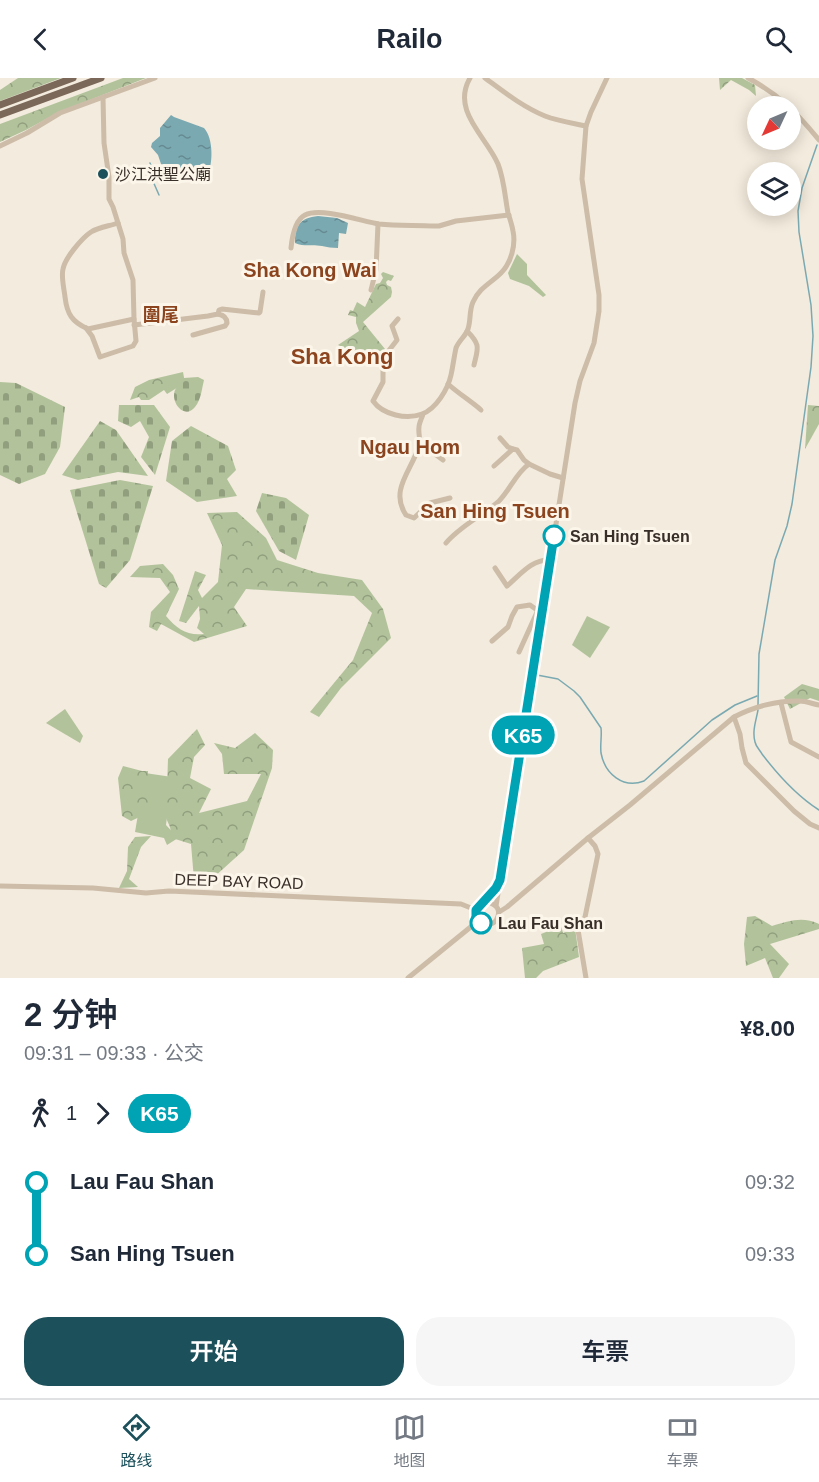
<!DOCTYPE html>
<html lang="zh">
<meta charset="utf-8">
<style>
body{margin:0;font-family:Helvetica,"Noto Sans SC",sans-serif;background:#f6f6f7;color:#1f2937;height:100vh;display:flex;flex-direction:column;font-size:22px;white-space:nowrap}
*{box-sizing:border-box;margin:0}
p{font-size:20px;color:#747a83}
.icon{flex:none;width:33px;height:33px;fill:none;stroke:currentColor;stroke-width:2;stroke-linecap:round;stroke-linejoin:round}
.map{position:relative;height:900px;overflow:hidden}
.side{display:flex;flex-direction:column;background:#fff;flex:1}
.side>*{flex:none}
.badge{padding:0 12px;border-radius:20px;font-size:21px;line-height:39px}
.needle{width:39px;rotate:226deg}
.tools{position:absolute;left:747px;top:18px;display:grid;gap:12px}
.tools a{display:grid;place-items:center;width:54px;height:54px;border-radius:50%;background:#fff;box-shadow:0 3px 15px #0003;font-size:30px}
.map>.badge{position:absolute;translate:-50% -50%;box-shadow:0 0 0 3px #fff}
.legs{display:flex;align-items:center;gap:9px;height:66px;padding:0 24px;font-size:20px}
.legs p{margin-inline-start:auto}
.overview{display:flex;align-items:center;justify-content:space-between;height:102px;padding:0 24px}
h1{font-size:33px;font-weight:600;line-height:45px}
.action{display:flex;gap:12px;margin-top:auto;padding:12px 24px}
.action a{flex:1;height:69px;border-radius:24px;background:#1c515c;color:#fff;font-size:24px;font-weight:600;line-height:69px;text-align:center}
.action a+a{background:#f6f6f7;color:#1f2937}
ul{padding:0 24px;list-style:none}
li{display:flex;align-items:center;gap:21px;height:72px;font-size:22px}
li i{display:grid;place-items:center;width:9px;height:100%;margin:0 8px;background:currentColor}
li i::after{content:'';width:15px;height:15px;margin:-8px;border:4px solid;border-radius:50%;background:#fff}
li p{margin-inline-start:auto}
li:first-child i{background:linear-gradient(#0000 50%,currentColor 0)}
li:last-child i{background:linear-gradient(currentColor 50%,#0000 0)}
header{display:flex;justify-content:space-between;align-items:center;height:78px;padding:0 24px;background:#fff;font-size:27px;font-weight:600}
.dock{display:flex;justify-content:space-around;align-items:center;height:84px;border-top:2px solid #e0e1e3;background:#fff;font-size:16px;color:#747a83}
.dock a{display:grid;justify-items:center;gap:3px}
.dock .on{color:#1c515c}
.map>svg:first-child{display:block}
.grass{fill:#b2c39c}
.forest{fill:url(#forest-crowns)}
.cemetery{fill:url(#cemetery-stones)}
.water{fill:url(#water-ripples)}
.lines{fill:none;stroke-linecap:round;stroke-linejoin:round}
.stream{stroke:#7aa9b2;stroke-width:1.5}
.minor{stroke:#ccbca8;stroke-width:5}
.major{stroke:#7b6859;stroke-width:7}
.line-1-casing{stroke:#fff;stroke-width:14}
.line-1{stroke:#00a3b4;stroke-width:9}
.poi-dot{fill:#1c515c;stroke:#fbf5ea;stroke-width:2}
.stop-1-dot{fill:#fff;stroke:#00a3b4;stroke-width:3}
.labels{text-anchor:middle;stroke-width:6;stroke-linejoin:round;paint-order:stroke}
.poi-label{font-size:16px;fill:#392f29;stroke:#fbf5ea;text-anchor:start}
.stop-label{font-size:16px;font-weight:bold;fill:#392f29;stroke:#fbf5ea;text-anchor:start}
.street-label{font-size:16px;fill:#392f29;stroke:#fbf5ea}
.neighbourhood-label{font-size:18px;font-weight:bold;fill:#8b441e;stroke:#fbf5ea}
.quarter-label{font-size:20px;font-weight:bold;fill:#8b441e;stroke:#fbf5ea}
.district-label{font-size:22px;font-weight:bold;fill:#8b441e;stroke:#fbf5ea}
</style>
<header><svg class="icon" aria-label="back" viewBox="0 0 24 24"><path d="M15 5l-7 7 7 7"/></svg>Railo<svg class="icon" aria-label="search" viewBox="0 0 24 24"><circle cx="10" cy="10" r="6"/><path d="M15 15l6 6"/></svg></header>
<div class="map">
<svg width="819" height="900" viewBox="0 0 819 900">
<defs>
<pattern id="forest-crowns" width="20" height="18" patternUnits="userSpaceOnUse" patternTransform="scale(1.5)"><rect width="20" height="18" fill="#b2c39c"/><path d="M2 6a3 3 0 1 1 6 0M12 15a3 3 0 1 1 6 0" fill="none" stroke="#929f7f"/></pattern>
<pattern id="cemetery-stones" width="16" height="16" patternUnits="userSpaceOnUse" patternTransform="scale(1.5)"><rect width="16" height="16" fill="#b2c39c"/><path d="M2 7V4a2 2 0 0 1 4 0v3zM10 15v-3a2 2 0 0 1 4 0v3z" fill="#929f7f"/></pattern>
<pattern id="water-ripples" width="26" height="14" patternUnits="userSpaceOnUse" patternTransform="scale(1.5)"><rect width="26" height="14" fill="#7aa9b2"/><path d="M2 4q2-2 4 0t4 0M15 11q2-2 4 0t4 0" fill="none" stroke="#658a91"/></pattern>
</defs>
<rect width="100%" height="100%" fill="#f3ebdd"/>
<g class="grass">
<polygon points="517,176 527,186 527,197 546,217 543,219 529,208 510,201 508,195"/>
<polygon points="587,538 610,549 590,580 572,567"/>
<polygon points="65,631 83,658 80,665 46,645"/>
<polygon points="145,695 172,699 166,747 178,760 167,767 164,760 135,754"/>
</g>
<g class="forest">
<polygon points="18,0 61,0 0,23 0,12"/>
<polygon points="123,0 146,0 59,34 26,52 0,64 0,46"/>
<polygon points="719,0 742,0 755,7 756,18 749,12 731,2 720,12"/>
<polygon points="383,194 394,198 391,203 388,202 386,204 387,207 391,209 392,214 391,219 363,244 385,271 380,280 372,275 354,275 338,267 359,253 356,245 356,239 348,237 350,232 353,233 357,224 365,229 376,206 380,205 383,200 381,196"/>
<polygon points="183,294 185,305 167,316 164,312 149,322 141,322 139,319 130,322 135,309 149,302"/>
<polygon points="808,327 819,328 819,346 805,371"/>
<path d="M237 434 266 460 277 482 318 495 362 502 383 531 391 560 341 610 319 639 310 634 353 582 372 535 354 518 246 511 234 529 247 548 194 564 161 546 157 553 149 549 151 534 170 514 160 500 130 499 140 488 163 486 173 497 179 511 166 538C177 551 187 558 204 556L197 550 200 541 199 528 186 545 179 543 195 493 206 497 198 512 202 520 218 504 222 467 207 435Z"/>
<polygon points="802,606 819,611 819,623 810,620 790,631 784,619"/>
<polygon points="197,651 205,667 194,679 190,700 211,711 199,735 247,723 261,696 224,696 222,676 214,665 235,670 255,655 273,672 272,690 244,772 213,800 194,802 191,766 172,760 170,749 166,740 168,681"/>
<polygon points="123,688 142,693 148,693 148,735 131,743 122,738 118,700"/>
<polygon points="151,758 141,769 129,801 138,809 119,810 127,793 128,769 135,759"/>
<path d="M755 838 772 848C788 843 803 838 819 846V851L770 866 789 886 779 900H773L765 880 746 888 744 866 747 839Z"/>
<polygon points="561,848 563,855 575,850 579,879 543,893 536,900 525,900 522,870 544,866 541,856"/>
</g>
<g class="cemetery">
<path d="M198 299 204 302C202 310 201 322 195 329 185 342 170 325 175 312 177 308 181 304 184 300Z"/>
<polygon points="0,304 16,305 65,329 60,369 45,396 19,406 0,397"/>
<polygon points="119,327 154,327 170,349 155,397 141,379 149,359 140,343 131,349 118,343"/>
<polygon points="100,343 116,352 148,398 118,394 78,402 62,397"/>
<polygon points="191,348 228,368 236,392 227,401 237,418 197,424 166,403 172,363"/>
<polygon points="120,402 153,408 130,482 106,510 99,506 70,412"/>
<polygon points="262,415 286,420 309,437 296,482 279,473 256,433"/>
</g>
<g class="water">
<path d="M171 37 174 39 204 50C214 61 213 87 207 99 200 102 182 104 175 102 171 101 169 99 165 98L158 77 151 69 152 65 160 58V50Z"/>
<path d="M318 138 337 140 348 145 346 156 339 155 338 170C332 170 327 169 322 168 312 166 304 169 295 165 295 147 300 140 318 138Z"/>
</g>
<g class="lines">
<g class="stream">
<polyline points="150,85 153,93 152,101 159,117"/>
<path d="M537 597 558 601 574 613 580 619 601 650C602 658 600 666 601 675 605 696 623 711 644 703L712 642 735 627 757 618"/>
<polyline points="758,627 759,576 775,482 787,448 792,426 811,289 813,258 811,227 799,154 798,133 802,110 817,67"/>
<path d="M758 632C756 643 752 653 755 664 756 669 760 672 762 676 778 697 797 718 819 732"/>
</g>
<g class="minor">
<path d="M485 0C504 14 523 29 545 38 558 43 572 45 586 48"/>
<path d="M748 0C780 17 797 35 819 62"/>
<polyline points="0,68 27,55 60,35 155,0"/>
<path d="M118 145C110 148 99 149 91 154 82 160 65 180 63 191 61 199 64 210 65 219 67 236 72 244 88 251L134 241"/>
<path d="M291 170C292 160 295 142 305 137 321 129 361 143 379 146 397 148 416 147 434 148H439L456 143 509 137"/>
<polyline points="371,212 376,192 378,146"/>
<path d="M398 241 392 248 397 262 387 275 383 287V304L373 323C383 337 407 342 422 336 436 331 448 311 451 297 453 288 454 279 456 270 459 262 466 258 468 251 471 242 469 233 473 224 479 210 491 205 501 195 511 185 516 167 513 153 512 147 510 141 508 135 505 119 504 101 498 86 486 58 451 33 470 0"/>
<polyline points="134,247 208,238 218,236 219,232 222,231 259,235 260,234 263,214"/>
<polyline points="86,250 92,258 100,279 133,268 136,263 134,241 133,202 124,175 123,161 113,129 109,121 109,99 104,65 103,19"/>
<path d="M467 253C481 267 478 270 474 287"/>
<path d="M193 257 225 248 227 245C227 239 223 237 218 236"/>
<path d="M448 306C459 316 471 323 481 332"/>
<path d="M423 336C422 340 419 345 419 349 418 356 421 361 419 368 412 392 389 412 406 437L414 440 430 425 450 420"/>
<polyline points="500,360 508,369 513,371"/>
<polyline points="420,365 443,382"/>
<polyline points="494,388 513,371 517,372 524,382 529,386"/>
<path d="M446 465C460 448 482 438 499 423 510 412 516 395 529 386L550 396 563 400"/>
<path d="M495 490 507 508C520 497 532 481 550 482"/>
<polyline points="492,563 508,549 512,538 517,529 530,527 537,532"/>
<polyline points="519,574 538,532"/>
<polyline points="781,625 791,664 819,679"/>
<polyline points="734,639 740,656 742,670 746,685 794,733 810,746 819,750"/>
<polyline points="0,808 93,810 146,815 169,813 461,826 476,832"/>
<path d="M484 824C492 824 501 829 498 838 495 851 475 849 475 836 475 829 494 815 498 806"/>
<polyline points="496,828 575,325 580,303 594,265 599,233 599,217 582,101 586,48 591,34 607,0"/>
<path d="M499 834 507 829 588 760 630 727 734 639C753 629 778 622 800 623 806 623 813 626 819 627"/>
<polyline points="408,900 478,843"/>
<polyline points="586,900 578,852 585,839 598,776 595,768 588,760"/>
</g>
<g class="major">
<polyline points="0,27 73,0"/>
<polyline points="0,37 101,0"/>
</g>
</g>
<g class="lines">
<g class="line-1-casing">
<polyline id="line-1" points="481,845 476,839 476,832 496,810 500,802 554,458"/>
</g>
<use href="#line-1" class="line-1"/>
</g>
<circle class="poi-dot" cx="103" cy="96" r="6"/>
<g class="stop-1-dot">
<circle cx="554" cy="458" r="10"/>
<circle cx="481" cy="845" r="10"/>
</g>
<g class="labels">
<g class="poi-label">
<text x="115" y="102">沙江洪聖公廟</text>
</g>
<g class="stop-label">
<text x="570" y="464">San Hing Tsuen</text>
<text x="498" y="851">Lau Fau Shan</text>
</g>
<g class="street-label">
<text transform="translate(239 803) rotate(2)" y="6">DEEP BAY ROAD</text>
</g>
<g class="neighbourhood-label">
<text x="161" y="243">圍尾</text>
</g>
<g class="quarter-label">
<text x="310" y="199">Sha Kong Wai</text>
<text x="410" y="376">Ngau Hom</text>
<text x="495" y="440">San Hing Tsuen</text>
</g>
<g class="district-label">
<text x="342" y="286">Sha Kong</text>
</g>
</g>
</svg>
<div class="tools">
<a><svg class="needle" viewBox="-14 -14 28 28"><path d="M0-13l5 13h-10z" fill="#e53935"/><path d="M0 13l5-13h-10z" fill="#747a83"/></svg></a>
<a><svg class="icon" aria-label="layers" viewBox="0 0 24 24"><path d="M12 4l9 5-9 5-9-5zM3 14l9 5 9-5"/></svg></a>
</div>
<b class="badge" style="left:523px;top:657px;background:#00a3b4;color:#fff">K65</b>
</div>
<section class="side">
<div class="overview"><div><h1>2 分钟</h1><p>09:31 – 09:33 · 公交</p></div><b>¥8.00</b></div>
<div class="legs"><svg class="icon" aria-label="walk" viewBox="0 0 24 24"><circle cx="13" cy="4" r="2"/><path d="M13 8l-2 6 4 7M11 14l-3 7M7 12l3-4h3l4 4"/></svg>1<svg class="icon" aria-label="forward" viewBox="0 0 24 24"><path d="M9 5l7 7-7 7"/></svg><b class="badge" style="background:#00a3b4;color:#fff">K65</b></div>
<ul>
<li><i style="color:#00a3b4"></i><b>Lau Fau Shan</b><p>09:32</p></li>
<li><i style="color:#00a3b4"></i><b>San Hing Tsuen</b><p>09:33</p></li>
</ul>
<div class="action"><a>开始</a><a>车票</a></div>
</section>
<nav class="dock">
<a class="on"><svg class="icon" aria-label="directions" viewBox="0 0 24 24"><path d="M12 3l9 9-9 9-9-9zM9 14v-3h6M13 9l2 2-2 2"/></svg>路线</a>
<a><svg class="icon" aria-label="map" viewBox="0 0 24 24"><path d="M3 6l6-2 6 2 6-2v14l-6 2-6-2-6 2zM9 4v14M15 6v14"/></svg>地图</a>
<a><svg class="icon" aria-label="tickets" viewBox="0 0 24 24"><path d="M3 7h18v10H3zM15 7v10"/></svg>车票</a>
</nav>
